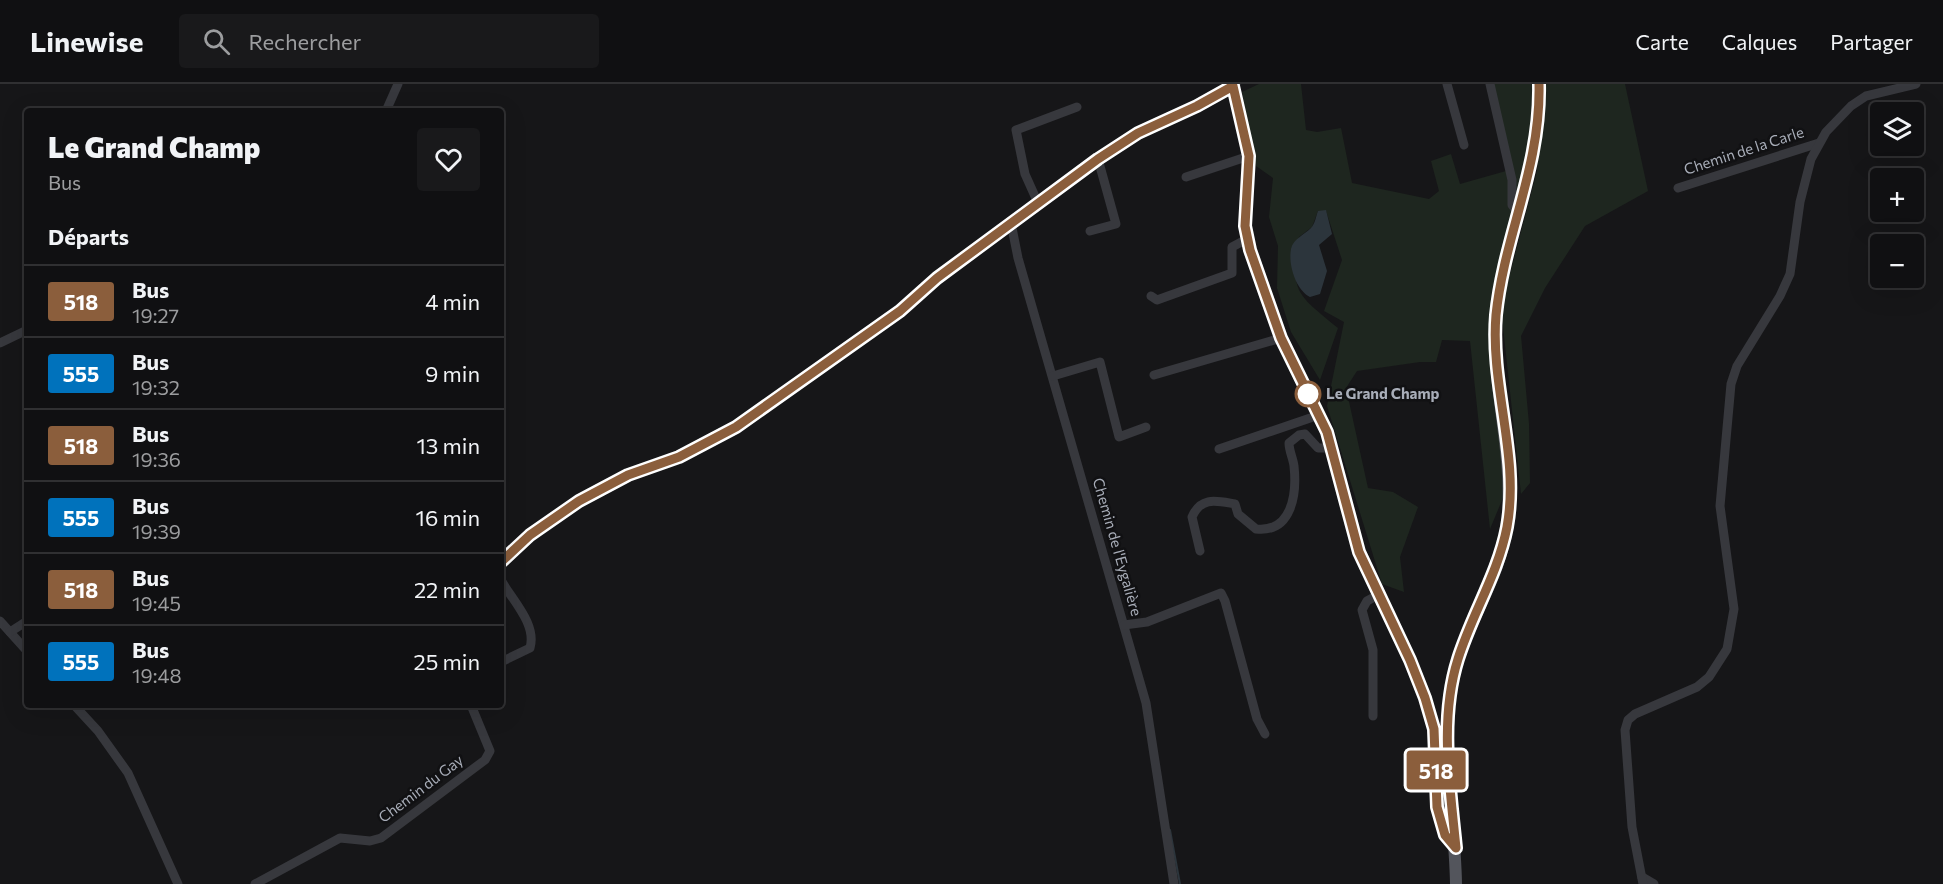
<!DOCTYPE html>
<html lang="fr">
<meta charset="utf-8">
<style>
body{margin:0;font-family:Commissioner,sans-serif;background:#19191b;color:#f1f3f6;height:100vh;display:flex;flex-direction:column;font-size:22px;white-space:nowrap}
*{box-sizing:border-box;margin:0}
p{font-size:20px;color:#9c9d9f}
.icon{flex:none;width:33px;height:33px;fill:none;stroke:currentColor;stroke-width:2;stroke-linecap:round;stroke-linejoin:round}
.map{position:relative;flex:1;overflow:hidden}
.side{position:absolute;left:24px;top:24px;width:480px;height:600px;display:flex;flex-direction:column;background:#101012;border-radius:6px;box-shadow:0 6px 24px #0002,0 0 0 2px #303032}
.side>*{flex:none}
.badge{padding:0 12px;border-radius:4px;font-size:21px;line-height:39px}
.fabs{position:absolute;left:1870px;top:18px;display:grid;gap:12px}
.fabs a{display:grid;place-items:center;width:54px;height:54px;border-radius:6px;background:#101012;box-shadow:0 6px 24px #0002,0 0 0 2px #303032;font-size:30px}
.map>.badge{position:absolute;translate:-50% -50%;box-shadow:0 0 0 3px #fff}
h2{padding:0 24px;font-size:22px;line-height:54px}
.round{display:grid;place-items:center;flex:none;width:63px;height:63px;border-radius:6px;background:#19191b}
.headline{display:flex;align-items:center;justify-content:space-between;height:102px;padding:0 24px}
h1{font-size:28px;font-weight:800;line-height:45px}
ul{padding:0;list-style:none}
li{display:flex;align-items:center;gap:18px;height:72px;padding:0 24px;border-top:2px solid #303032}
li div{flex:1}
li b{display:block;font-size:22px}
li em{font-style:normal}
li .badge{min-width:66px;font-weight:700;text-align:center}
header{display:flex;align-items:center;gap:36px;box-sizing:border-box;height:84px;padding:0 30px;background:#101012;border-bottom:2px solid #303032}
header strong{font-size:28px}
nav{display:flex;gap:33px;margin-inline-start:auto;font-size:21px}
.search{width:420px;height:54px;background:#19191b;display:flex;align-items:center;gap:15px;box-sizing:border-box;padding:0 21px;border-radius:6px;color:#9c9d9f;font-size:22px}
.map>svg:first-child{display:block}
.green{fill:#1e261f}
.water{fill:#2c353c}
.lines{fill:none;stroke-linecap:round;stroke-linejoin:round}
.stream{stroke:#2c353c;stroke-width:2}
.minor{stroke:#37383d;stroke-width:9}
.major{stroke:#53555c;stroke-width:12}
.line-casing{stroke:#fff;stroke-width:14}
.line{stroke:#8b5e3c;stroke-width:9}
.stop-dot{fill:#fff;stroke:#8b5e3c;stroke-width:3}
.labels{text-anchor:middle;stroke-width:5;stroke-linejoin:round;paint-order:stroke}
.street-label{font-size:15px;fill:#a8adb8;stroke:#111113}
.stop-label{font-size:15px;font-weight:bold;fill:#a8adb8;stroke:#111113;text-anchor:start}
</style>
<header>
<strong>Linewise</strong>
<div class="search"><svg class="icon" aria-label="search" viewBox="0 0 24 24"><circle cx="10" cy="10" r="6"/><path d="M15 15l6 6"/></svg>Rechercher</div>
<nav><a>Carte</a><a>Calques</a><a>Partager</a></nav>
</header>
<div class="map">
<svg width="1943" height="800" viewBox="0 0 1943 800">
<rect width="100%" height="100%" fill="#161618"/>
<g class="green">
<path d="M1259 0H1301L1306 46 1317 48 1341 44 1352 99 1429 115 1439 107 1431 77 1451 70 1460 100 1506 87 1488 0H1534L1532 55 1496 195 1505 409 1490 445 1470 257 1442 256 1436 278H1420L1357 287 1346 304 1368 404 1393 408 1418 423 1400 473 1404 508 1382 500 1327 322 1344 238 1324 227 1342 176 1326 127H1318L1312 143 1299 153C1290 209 1296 209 1338 244L1320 296 1291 248 1277 204 1278 162 1269 133 1273 94 1256 82 1242 8Z"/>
<polygon points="1545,0 1625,0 1648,107 1585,142 1545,204 1521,252 1529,340 1530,399 1521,410 1501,224 1537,87"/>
</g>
<path class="water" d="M1326 126 1332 150 1319 161 1327 187 1320 210 1310 213C1296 206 1288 181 1291 165 1293 155 1304 151 1311 144 1315 140 1316 132 1318 127Z"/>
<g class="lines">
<polyline class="stream" points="1170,746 1180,800"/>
<g class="minor">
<polyline points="1233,0 1249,72 1245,142 1250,167 1281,254 1327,348 1359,467 1410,576 1425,614 1434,645 1437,723 1445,751 1454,762"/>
<polyline points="1447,0 1464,61"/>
<polyline points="1490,0 1512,96 1512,121 1519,130"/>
<polyline points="386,27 398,0"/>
<polyline points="1186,93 1249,72"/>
<polyline points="1678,104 1819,59"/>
<polyline points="1038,119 1025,90 1016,46 1077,23"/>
<polyline points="1011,139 1018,174 1146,619 1174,800"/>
<polyline points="1090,147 1116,140 1098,75"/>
<polyline points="1151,212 1157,216 1232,189 1232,163 1247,155"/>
<polyline points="0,259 27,246"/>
<polyline points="1154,291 1281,254"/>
<polyline points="1053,292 1100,278 1119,353 1146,343"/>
<polyline points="1219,365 1319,331"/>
<path d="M1200 467 1192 433C1201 412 1217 417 1235 420L1238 430 1256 445C1292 449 1297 410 1294 382 1293 374 1289 367 1289 359L1299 351 1305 350 1318 364H1332"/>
<polyline points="501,478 530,451 579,417 628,391 679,373 736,343 900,227 937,194 1098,75 1138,49 1197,22 1236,0"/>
<path d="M501 496C512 516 537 540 530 564L501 578"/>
<polyline points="0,537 27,567"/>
<polyline points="1124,541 1147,538 1221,509 1225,517 1257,635 1265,650"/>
<polyline points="10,548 27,537"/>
<polyline points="74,621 98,647 128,689 178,800"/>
<polyline points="1373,632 1373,566 1362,526 1367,517 1378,511"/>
<polyline points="1642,793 1654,800"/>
<polyline points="255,800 340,754 370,757 381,754 485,676 490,667 471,621"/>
<polyline points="1643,800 1632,743 1625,646 1628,636 1635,630 1697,603 1709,593 1727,565 1734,525 1720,422 1731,300 1737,282 1780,212 1790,190 1800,118 1811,75 1826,48 1851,22 1866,12 1916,0"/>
</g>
<path class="major" d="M1456 800C1455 733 1440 663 1452 597 1463 542 1502 495 1507 439 1515 369 1490 301 1496 231 1504 152 1541 81 1539 0"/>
</g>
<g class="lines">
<g class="line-casing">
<path id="line" d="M501 478 530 451 579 417 628 391 679 373 736 343 900 227 937 194 1098 75 1138 49 1197 22 1233 2 1249 72 1245 142 1250 166 1281 254 1327 348 1359 468 1410 576 1425 614 1434 645 1437 723 1445 751 1456 764C1450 702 1439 635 1458 575 1472 530 1498 490 1507 443 1520 372 1490 302 1496 231 1504 152 1541 83 1539 0"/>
</g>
<use href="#line" class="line"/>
</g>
<circle class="stop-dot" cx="1308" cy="310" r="12"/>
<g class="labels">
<g class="street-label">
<text transform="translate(1744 67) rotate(-18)" y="5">Chemin de la Carle</text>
<text transform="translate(1117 463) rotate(74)" y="5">Chemin de l'Eygalière</text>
<text transform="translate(421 705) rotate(-37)" y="5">Chemin du Gay</text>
</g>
<g class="stop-label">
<text x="1326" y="315">Le Grand Champ</text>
</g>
</g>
</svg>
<div class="fabs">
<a><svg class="icon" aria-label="layers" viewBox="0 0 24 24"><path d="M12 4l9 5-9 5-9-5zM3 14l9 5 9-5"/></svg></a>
<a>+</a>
<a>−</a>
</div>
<b class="badge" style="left:1436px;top:686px;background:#8b5e3c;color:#fff">518</b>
<section class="side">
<div class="headline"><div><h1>Le Grand Champ</h1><p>Bus</p></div><a class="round"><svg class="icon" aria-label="heart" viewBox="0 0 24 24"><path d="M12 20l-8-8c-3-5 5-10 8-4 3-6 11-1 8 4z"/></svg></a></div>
<h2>Départs</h2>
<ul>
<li><span class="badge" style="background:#8b5e3c;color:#fff">518</span><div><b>Bus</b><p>19:27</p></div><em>4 min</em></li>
<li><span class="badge" style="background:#0072bc;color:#fff">555</span><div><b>Bus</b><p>19:32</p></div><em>9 min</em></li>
<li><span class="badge" style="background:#8b5e3c;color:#fff">518</span><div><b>Bus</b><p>19:36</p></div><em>13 min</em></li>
<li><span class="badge" style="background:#0072bc;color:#fff">555</span><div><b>Bus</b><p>19:39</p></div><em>16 min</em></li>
<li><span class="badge" style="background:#8b5e3c;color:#fff">518</span><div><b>Bus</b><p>19:45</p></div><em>22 min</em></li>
<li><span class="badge" style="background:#0072bc;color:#fff">555</span><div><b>Bus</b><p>19:48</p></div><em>25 min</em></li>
</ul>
</section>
</div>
